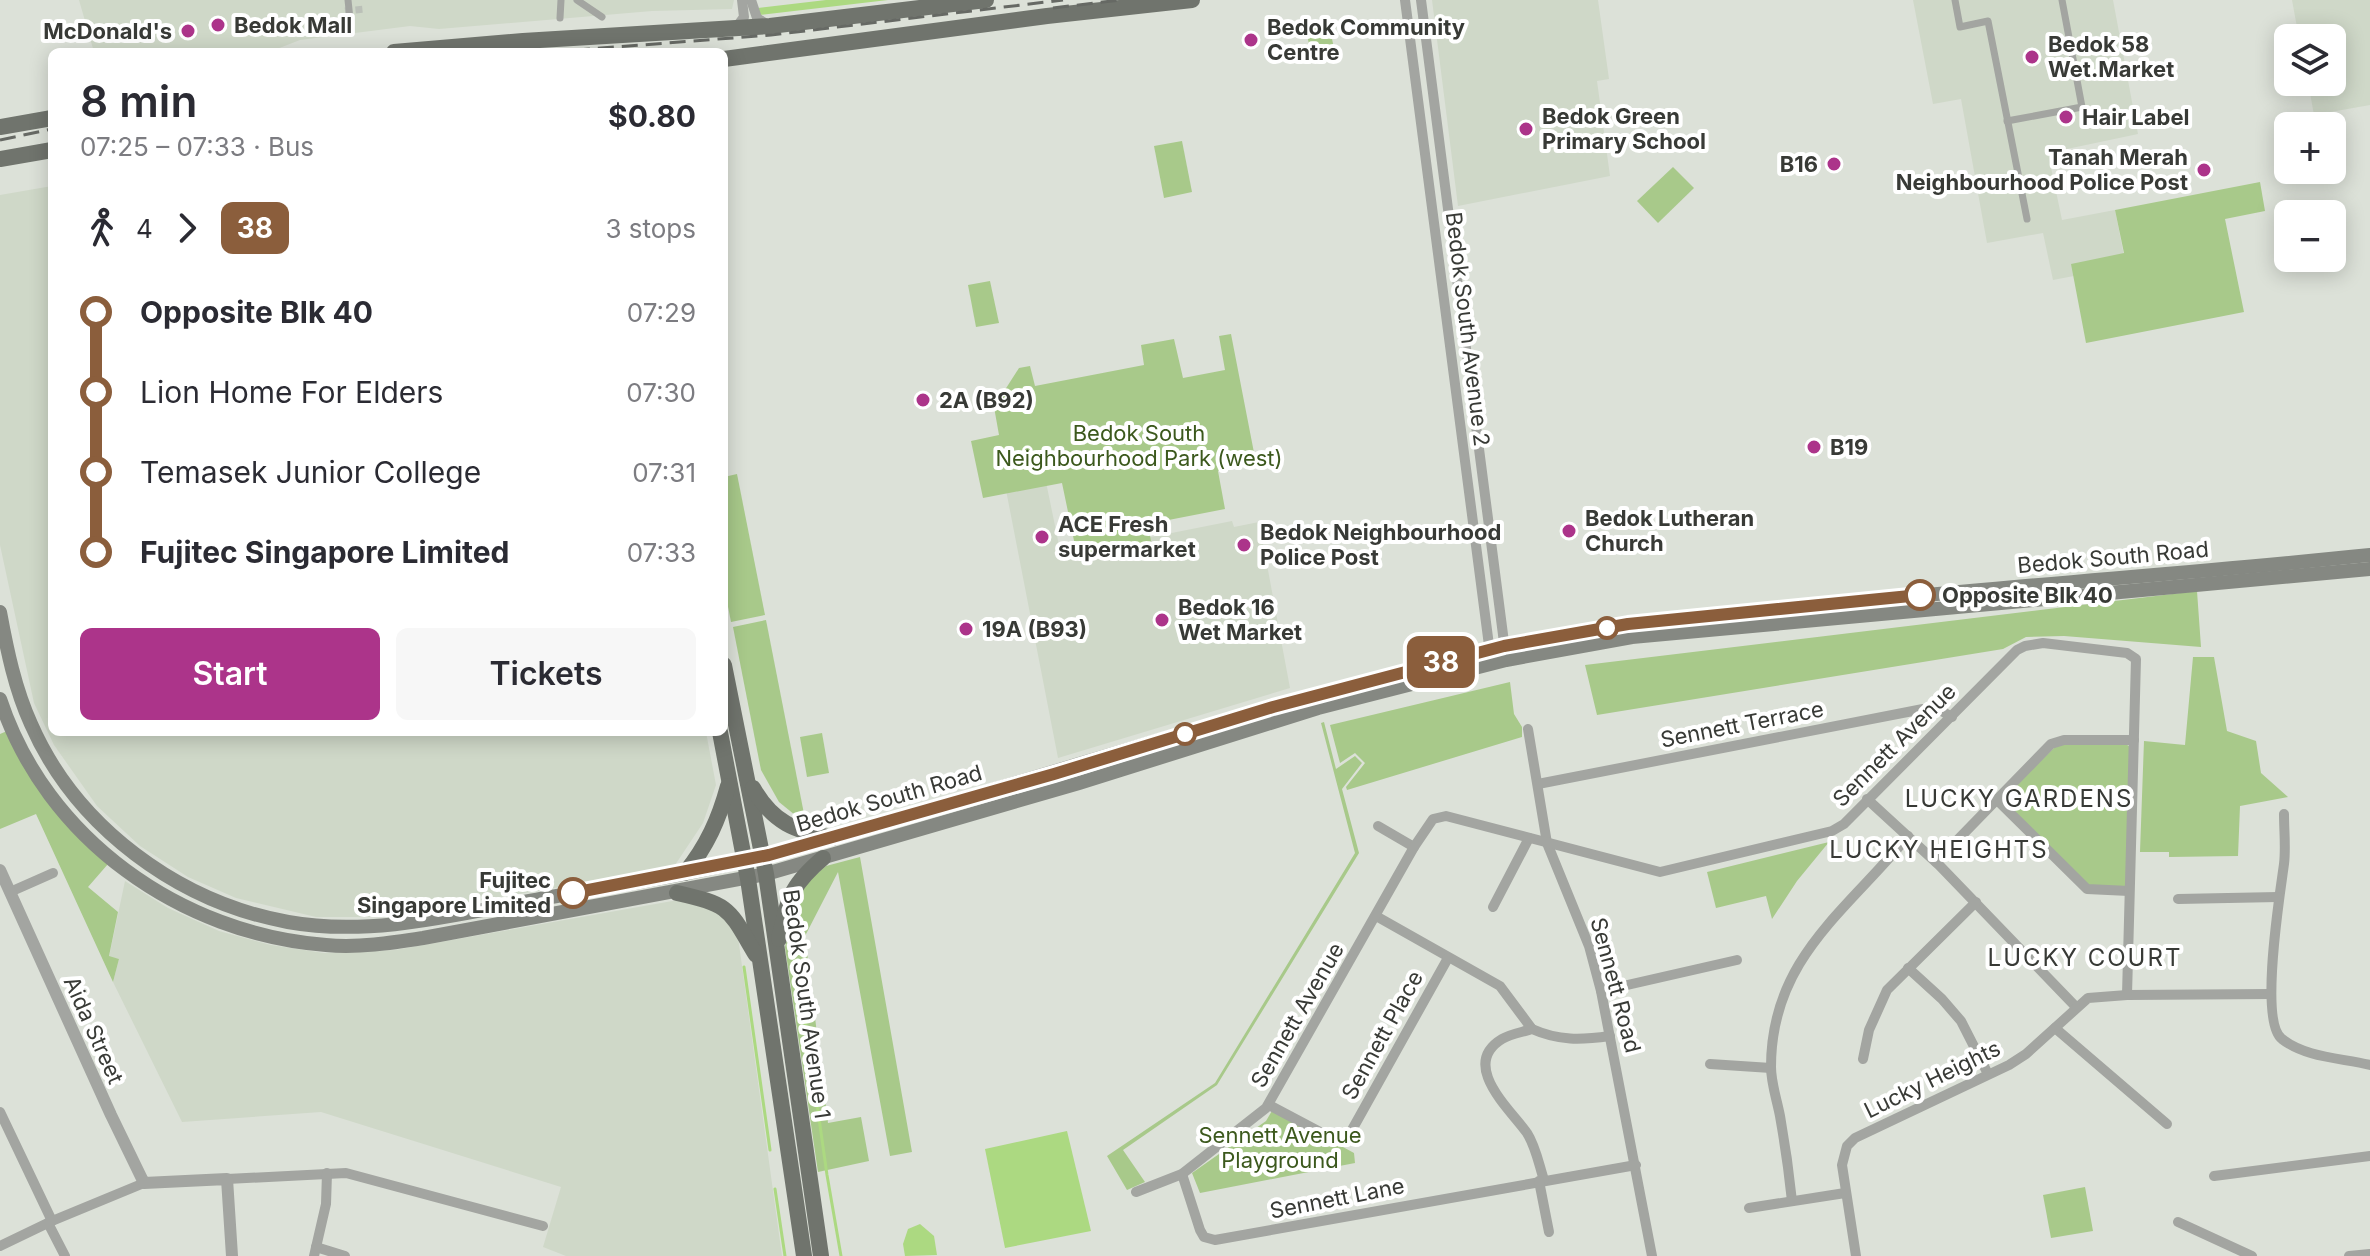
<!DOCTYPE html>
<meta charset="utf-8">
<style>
body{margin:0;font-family:Inter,sans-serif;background:#f7f7f7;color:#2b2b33;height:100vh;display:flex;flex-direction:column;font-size:30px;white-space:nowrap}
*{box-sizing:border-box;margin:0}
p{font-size:26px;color:#7c7c81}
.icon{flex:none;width:44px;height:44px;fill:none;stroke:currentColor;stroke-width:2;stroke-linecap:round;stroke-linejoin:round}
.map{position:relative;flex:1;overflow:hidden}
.drawer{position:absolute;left:48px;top:48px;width:680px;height:688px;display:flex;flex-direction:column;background:#fff;border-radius:12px;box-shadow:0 4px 20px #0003}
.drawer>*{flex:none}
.badge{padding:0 16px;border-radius:12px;font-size:28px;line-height:52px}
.tools{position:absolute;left:2274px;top:24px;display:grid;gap:16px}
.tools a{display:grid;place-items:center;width:72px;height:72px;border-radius:12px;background:#fff;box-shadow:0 4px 20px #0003;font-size:40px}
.map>.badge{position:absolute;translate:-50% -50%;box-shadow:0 0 0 4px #fff}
.legs{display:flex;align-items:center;gap:12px;height:88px;padding:0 32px;font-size:26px}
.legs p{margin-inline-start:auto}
.overview{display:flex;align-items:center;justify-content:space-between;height:136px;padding:0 32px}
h1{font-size:44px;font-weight:600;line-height:60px}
.action{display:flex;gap:16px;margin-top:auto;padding:16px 32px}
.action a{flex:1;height:92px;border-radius:12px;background:#ac348a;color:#fff;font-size:32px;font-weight:600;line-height:92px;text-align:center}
.action a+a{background:#f7f7f7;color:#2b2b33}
ul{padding:0 32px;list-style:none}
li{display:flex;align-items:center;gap:28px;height:80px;font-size:30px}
li i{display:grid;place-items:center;width:12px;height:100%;margin:0 10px;background:currentColor}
li i::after{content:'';width:20px;height:20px;margin:-10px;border:6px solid;border-radius:50%;background:#fff}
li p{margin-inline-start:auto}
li:first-child i{background:linear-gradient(#0000 50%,currentColor 0)}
li:last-child i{background:linear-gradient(currentColor 50%,#0000 0)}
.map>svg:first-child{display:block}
.built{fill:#cfd8c8}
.green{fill:#a8c98a}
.water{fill:#acd981}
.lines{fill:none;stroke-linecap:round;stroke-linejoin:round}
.stream{stroke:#acd981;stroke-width:3}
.pedestrian-tunnel{stroke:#bbc0b8;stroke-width:7;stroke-dasharray:7 3.5;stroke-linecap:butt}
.pedestrian{stroke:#a3a5a1;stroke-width:7}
.minor{stroke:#a3a5a1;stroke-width:10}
.tertiary{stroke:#a3a5a1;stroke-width:12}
.secondary{stroke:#858882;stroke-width:14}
.primary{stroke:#70746d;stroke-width:16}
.rail{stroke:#666964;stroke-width:3;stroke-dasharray:16 8;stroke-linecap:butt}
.line-1-casing{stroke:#fff;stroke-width:18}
.line-1{stroke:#8b5e3c;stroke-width:12}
.poi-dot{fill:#ac348a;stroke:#fff;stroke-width:3}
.stop-1-dot{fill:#fff;stroke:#8b5e3c;stroke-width:4}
.labels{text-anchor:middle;stroke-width:8;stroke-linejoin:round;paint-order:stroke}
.poi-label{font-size:22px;font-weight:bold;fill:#383a36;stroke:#fff;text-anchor:start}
.street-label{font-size:22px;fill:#383a36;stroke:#fff}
.park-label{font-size:22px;fill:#3c591d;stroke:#fff}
.stop-label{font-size:22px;font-weight:bold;fill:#383a36;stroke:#fff;text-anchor:start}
.neighbourhood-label{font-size:24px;letter-spacing:2px;fill:#383a36;stroke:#fff}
</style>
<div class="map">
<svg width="2370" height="1256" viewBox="0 0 2370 1256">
<rect width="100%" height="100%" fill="#dce1d8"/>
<g class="built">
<polygon points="79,0 734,0 732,9 652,11 439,29 410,26 300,40 269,52 94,52"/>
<polygon points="1432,0 1598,0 1609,79 1597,81 1610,176 1458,206"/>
<polygon points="1913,0 2113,0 2138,134 2048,153 2062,220 2115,210 2126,266 2053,280 2043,233 1987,243 1961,99 1933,104"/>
<polygon points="2292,0 2370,0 2370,105 2314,115 2308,82 2332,82 2332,38 2299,38"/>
<polygon points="52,186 52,732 706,732 716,785 703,823 673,868 381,917 316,917 236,898 188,877 140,846 97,806 54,745 34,703 0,545 0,195"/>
<polygon points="1046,482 1061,555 1232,521 1234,527 1259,522 1290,688 1058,758 1006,490"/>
<polygon points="125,881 168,908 219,931 271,945 324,953 395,950 678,900 720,912 738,937 782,1256 566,1256 543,1247 561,1187 321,1112 182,1122 113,982 119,959 109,957"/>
</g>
<g class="green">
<polygon points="1328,21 1334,48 1311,53 1305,26"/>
<polygon points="1182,141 1192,192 1164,198 1154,146"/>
<polygon points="1673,167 1694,188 1658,223 1637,201"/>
<polygon points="2260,182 2265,211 2225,219 2244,312 2086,343 2071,264 2124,253 2115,210"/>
<polygon points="990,281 999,323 976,327 968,285"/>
<polygon points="1231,334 1256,463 1218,471 1225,509 1148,524 1151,541 1077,555 1062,483 983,498 971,441 999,435 994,407 1019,368 1030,366 1035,386 1144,365 1141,345 1174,339 1183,378 1225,370 1219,336"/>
<polygon points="737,474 765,615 731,622 724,586 724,477"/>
<polygon points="2197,591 2201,647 2064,636 2026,637 2003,649 1597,715 1585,665"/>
<polygon points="766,620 806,824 779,802 761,770 733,627"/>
<polygon points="2193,657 2214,657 2227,731 2256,741 2261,773 2288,797 2240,806 2238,856 2169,857 2169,852 2140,852 2144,741 2185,745"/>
<polygon points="1510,682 1514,714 1522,727 1522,737 1347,790 1346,787 1365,763 1355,753 1340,763 1330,725"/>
<polygon points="1324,722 1336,769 1355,756 1362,763 1342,789 1359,853 1217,1085 1123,1150 1145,1182 1127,1190 1107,1156 1215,1083 1355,853 1321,723"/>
<polygon points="7,731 90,848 108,864 88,887 118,912 109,956 119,959 113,982 36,814 0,829 0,734"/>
<polygon points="822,733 829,773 807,777 800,737"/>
<polygon points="2126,744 2130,747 2126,885 2123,888 2089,886 2001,799 2057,745"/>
<polygon points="1829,842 1797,881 1772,919 1766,896 1716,908 1707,872"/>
<polygon points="860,857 912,1152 890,1156 838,872 805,936 828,1123 861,1117 869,1161 818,1172 785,947 799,894 806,883 826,866"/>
<polygon points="1273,1109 1354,1153 1355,1163 1200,1193 1192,1173 1266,1121"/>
<polygon points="2085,1187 2093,1231 2051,1238 2043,1195"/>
</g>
<g class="water">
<polygon points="826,0 888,0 759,15 758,8"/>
<polygon points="1067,1131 1091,1231 1005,1248 985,1149"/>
<polygon points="920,1224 934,1236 937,1255 905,1256 903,1244 908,1229"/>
</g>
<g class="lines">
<g class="stream">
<polyline points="744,967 770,1150"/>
<polyline points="798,969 827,1175 841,1256"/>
<polyline points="775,1189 785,1256"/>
</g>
<polyline class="pedestrian-tunnel" points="345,11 365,9"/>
<g class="pedestrian">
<polyline points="577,0 602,17"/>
<polyline points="1955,0 1960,27 1988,21 2027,219"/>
<polyline points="560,18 561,0"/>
<polyline points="348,33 350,19 348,0"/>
<polyline points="2007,121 2082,107 2062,0"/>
</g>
<g class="minor">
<polyline points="751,0 757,18 769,26"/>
<polyline points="1405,0 1490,653"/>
<polyline points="1421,0 1505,650"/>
<polyline points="736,28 744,17 742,0"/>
<polyline points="1528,729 1547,843 1589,946 1601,991 1652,1256"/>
<polyline points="1538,784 1923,709 1938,709 1952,717"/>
<polyline points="1867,799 1939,865 2076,1007"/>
<polyline points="1996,799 2087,889 2129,891"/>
<path d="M2284 814C2284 831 2286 848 2284 864 2280 894 2259 1022 2282 1039 2306 1058 2342 1058 2370 1065"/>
<polyline points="1378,826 1414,847"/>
<polyline points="1936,862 2051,744 2064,740 2134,740"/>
<polyline points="10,892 53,873"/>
<polyline points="2178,899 2278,897"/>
<polyline points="1493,907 1529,838"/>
<polyline points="1376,916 1500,986 1532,1029"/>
<polyline points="1908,968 1942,999 1961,1021 1988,1074"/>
<polyline points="1601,991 1737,960"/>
<polyline points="2055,1028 2167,1124"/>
<polyline points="1863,1059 1869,1030 1887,990 1976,902"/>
<polyline points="1710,1064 1771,1068"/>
<polyline points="1269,1105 1335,1140 1344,1140 1348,1137 1448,958"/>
<polyline points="0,1112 52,1221"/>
<polyline points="1182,1174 1200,1230 1204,1237 1215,1240 1636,1165"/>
<polyline points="2214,1176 2370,1156"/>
<polyline points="227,1179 346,1173 543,1226"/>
<path d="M1544 1180C1539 1165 1536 1147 1527 1133 1511 1110 1459 1065 1502 1039 1510 1034 1523 1032 1532 1029 1559 1041 1581 1040 1610 1036"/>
<polyline points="1539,1181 1549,1232"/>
<polyline points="1136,1192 1182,1174 1266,1108 1414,847 1433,819 1446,816 1660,872 1832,831 1844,824 2017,650 2025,646 2043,643 2127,653 2136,659 2127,995"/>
<path d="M1792 1201C1789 1172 1785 1144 1780 1116 1777 1100 1771 1083 1771 1067 1771 958 1847 911 1908 836"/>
<polyline points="1749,1208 1845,1193"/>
<polyline points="2178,1222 2252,1256"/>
<polyline points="48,1223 65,1256"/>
<polyline points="0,1246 52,1221 144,1183"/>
<polyline points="316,1247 345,1256"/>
<polyline points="314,1256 326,1204 327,1173"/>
<polyline points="1856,1256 1842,1165 1847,1146 1855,1138 2009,1065 2026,1054 2088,998 2127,995 2271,994"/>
<polyline points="2349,1256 2370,1254"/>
</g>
<polyline class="tertiary" points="0,870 111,1115 144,1183 227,1179 232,1256"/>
<g class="secondary">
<path d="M0 612C7 650 15 689 31 724 76 827 178 902 288 922 377 938 469 911 557 896 625 884 693 874 760 857 827 841 893 820 959 800 1100 758 1241 715 1382 678 1424 667 1465 654 1508 645 1639 618 1772 609 1906 597 2060 582 2215 571 2370 555"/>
<path d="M0 699C46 839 181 934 326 945 358 948 391 943 423 938L766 874 1079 783 1318 708 1506 660 1632 637 2370 569"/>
</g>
<g class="primary">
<polyline points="394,52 523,41 770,26 986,0"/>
<polyline points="724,59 1047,16 1192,0"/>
<polyline points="0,127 52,118"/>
<polyline points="0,159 52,150"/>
<polyline points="724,665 766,874 821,1256"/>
<polyline points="720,732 748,879 804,1256"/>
<path d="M753 788C773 823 795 831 833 838"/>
<path d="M685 873C707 846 719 819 728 786"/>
<path d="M677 893C731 905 728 908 756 955"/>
<path d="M779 939C789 898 789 887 823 858"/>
</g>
<g class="rail">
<polyline points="1053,8 1120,0"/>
<polyline points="550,52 771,35 1063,0"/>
<polyline points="0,140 52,129"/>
</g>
</g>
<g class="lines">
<g class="line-1-casing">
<polyline id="line-1" points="573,893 769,855 1054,774 1273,707 1504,646 1628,624 1920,595"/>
</g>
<use href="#line-1" class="line-1"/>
</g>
<g class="poi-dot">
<circle cx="218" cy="25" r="8"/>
<circle cx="188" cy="31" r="8"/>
<circle cx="1251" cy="40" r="8"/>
<circle cx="2032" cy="57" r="8"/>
<circle cx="2066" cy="117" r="8"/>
<circle cx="1526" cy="129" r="8"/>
<circle cx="1834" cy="164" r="8"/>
<circle cx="2204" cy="170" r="8"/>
<circle cx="923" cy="400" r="8"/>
<circle cx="1814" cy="447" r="8"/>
<circle cx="1569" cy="531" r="8"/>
<circle cx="1042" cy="537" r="8"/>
<circle cx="1244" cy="545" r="8"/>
<circle cx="1162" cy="620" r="8"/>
<circle cx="966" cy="629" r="8"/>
</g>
<g class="stop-1-dot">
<circle cx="1920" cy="595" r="14"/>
<circle cx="1607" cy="628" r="10"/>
<circle cx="1185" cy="734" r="10"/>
<circle cx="573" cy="893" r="14"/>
</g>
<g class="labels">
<g class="poi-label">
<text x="234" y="33">Bedok Mall</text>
<text x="1267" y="35">Bedok Community<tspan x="1267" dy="25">Centre</tspan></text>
<text x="172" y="39" text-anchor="end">McDonald's</text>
<text x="2048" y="52">Bedok 58<tspan x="2048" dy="25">Wet.Market</tspan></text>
<text x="1542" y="124">Bedok Green<tspan x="1542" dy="25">Primary School</tspan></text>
<text x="2082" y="125">Hair Label</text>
<text x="2188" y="165" text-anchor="end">Tanah Merah<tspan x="2188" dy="25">Neighbourhood Police Post</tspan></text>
<text x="1818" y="172" text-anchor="end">B16</text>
<text x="939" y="408">2A (B92)</text>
<text x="1830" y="455">B19</text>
<text x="1585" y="526">Bedok Lutheran<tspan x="1585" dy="25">Church</tspan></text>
<text x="1058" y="532">ACE Fresh<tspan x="1058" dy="25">supermarket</tspan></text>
<text x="1260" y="540">Bedok Neighbourhood<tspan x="1260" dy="25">Police Post</tspan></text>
<text x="1178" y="615">Bedok 16<tspan x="1178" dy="25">Wet Market</tspan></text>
<text x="982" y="637">19A (B93)</text>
</g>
<g class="street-label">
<text transform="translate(1468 329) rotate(83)" y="8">Bedok South Avenue 2</text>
<text transform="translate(2113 557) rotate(-5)" y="8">Bedok South Road</text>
<text transform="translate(1742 724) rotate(-11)" y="8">Sennett Terrace</text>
<text transform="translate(1894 745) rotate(-45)" y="8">Sennett Avenue</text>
<text transform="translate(889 798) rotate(-16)" y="8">Bedok South Road</text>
<text transform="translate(1616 985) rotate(75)" y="8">Sennett Road</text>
<text transform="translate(807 1004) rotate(82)" y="8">Bedok South Avenue 1</text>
<text transform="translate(1297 1015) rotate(-60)" y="8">Sennett Avenue</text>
<text transform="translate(94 1030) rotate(66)" y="8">Aida Street</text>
<text transform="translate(1382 1035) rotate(-61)" y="8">Sennett Place</text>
<text transform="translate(1932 1079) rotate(-26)" y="8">Lucky Heights</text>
<text transform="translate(1337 1198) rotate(-11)" y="8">Sennett Lane</text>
</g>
<g class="park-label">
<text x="1139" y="441">Bedok South<tspan x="1139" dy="25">Neighbourhood Park (west)</tspan></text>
<text x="1280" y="1143">Sennett Avenue<tspan x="1280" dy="25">Playground</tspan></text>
</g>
<g class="stop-label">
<text x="1942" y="603">Opposite Blk 40</text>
<text x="551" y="888" text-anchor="end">Fujitec<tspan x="551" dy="25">Singapore Limited</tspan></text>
</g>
<g class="neighbourhood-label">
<text x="2019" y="807">LUCKY GARDENS</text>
<text x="1939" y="858">LUCKY HEIGHTS</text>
<text x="2085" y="966">LUCKY COURT</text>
</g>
</g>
</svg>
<div class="tools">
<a><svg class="icon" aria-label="layers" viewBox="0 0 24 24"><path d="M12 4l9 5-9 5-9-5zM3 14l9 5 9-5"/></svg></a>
<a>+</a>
<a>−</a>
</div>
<b class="badge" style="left:1441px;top:662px;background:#8b5e3c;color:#fff">38</b>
<section class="drawer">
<div class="overview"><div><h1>8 min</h1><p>07:25 – 07:33 · Bus</p></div><b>$0.80</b></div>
<div class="legs"><svg class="icon" aria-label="walk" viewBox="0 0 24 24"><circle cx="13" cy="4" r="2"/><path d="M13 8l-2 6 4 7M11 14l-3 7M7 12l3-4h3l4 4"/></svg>4<svg class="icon" aria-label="forward" viewBox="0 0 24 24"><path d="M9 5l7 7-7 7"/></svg><b class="badge" style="background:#8b5e3c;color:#fff">38</b><p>3 stops</p></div>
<ul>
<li><i style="color:#8b5e3c"></i><b>Opposite Blk 40</b><p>07:29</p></li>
<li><i style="color:#8b5e3c"></i><span>Lion Home For Elders</span><p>07:30</p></li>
<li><i style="color:#8b5e3c"></i><span>Temasek Junior College</span><p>07:31</p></li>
<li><i style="color:#8b5e3c"></i><b>Fujitec Singapore Limited</b><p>07:33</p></li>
</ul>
<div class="action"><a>Start</a><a>Tickets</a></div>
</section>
</div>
